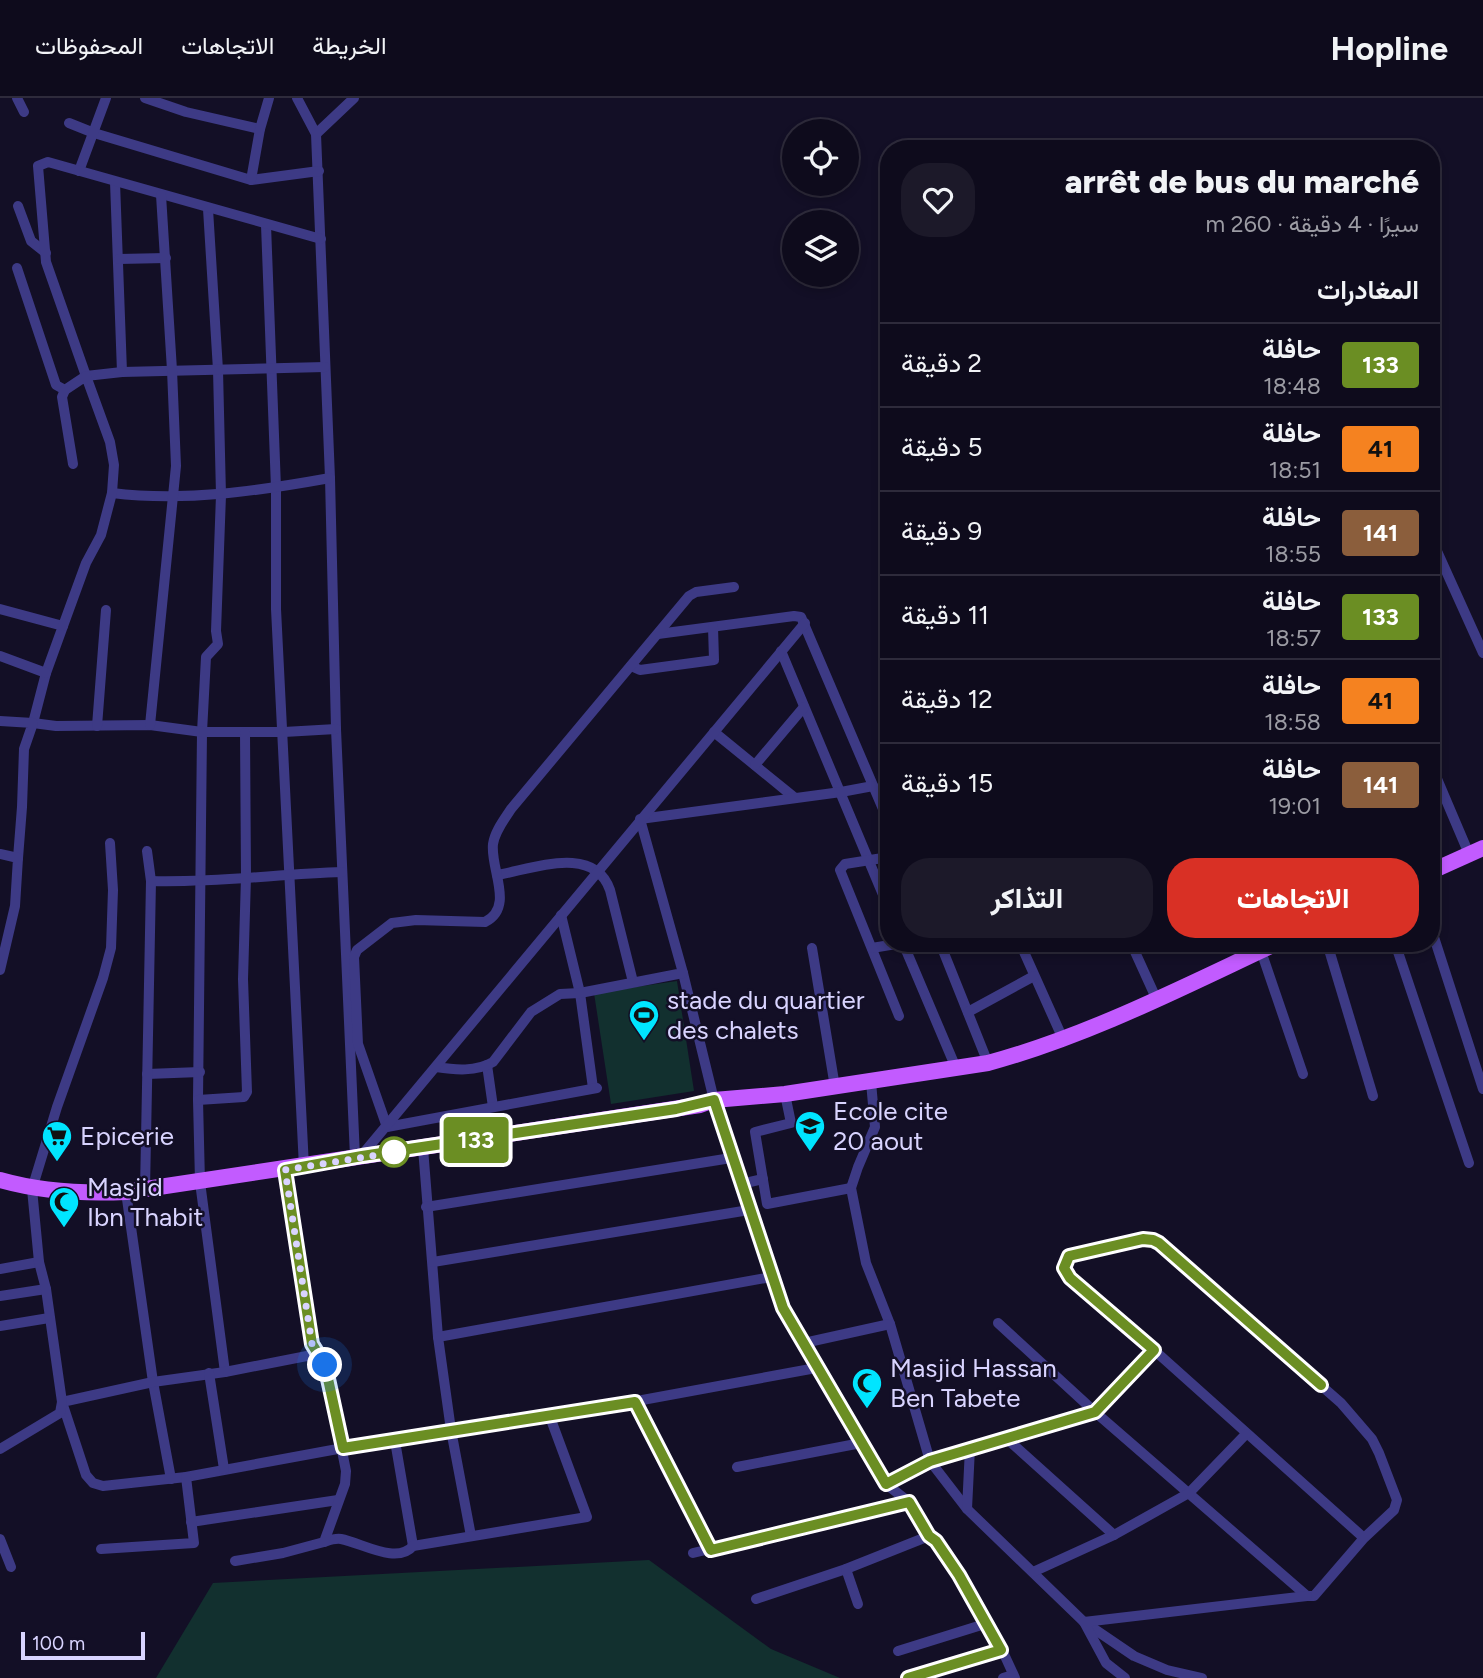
<!DOCTYPE html>
<html lang="ar">
<meta charset="utf-8">
<style>
body{margin:0;font-family:Figtree,Vazirmatn,sans-serif;background:#1c1929;color:#f1f3f6;direction:rtl;height:100vh;display:flex;flex-direction:column;font-size:26px;white-space:nowrap}
*{box-sizing:border-box;margin:0}
p{font-size:23px;color:#9b9ba3}
.icon{flex:none;width:38px;height:38px;fill:none;stroke:currentColor;stroke-width:2;stroke-linecap:round;stroke-linejoin:round}
.map{position:relative;flex:1;overflow:hidden;direction:ltr}
.drawer{position:absolute;left:880px;top:42px;width:560px;height:812px;display:flex;flex-direction:column;background:#0e0b1c;border-radius:28px;box-shadow:0 4px 10px #0003,0 0 0 2px #2e2b3b;direction:rtl}
.drawer>*{flex:none}
.badge{padding:0 14px;border-radius:5px;font-size:24px;line-height:46px}
.buttons{position:absolute;left:782px;top:21px;display:grid;gap:14px}
.buttons a{display:grid;place-items:center;width:77px;height:77px;border-radius:50%;background:#0e0b1c;box-shadow:0 4px 10px #0003,0 0 0 2px #2e2b3b;font-size:35px}
.scale{position:absolute;left:21px;bottom:18px;width:124px;box-sizing:border-box;padding-left:7px;border:4px solid #d9d4ff;border-top:0;font-size:19px;line-height:24px;white-space:nowrap;color:#d9d4ff;-webkit-text-stroke:5px #130f26;paint-order:stroke}
.you{position:absolute;width:35px;height:35px;margin:-18px;border:5px solid #fff;border-radius:50%;background:#1a73e8;box-shadow:0 0 0 10px #1a73e833}
.map>.badge{position:absolute;translate:-50% -50%;box-shadow:0 0 0 4px #fff}
h2{padding:0 21px;font-size:26px;line-height:63px}
.round{display:grid;place-items:center;flex:none;width:74px;height:74px;border-radius:28px;background:#1c1929}
.overview{display:flex;align-items:center;justify-content:space-between;height:119px;padding:0 21px}
h1{font-size:33px;font-weight:800;line-height:52px}
.button{display:flex;gap:14px;margin-top:auto;padding:14px 21px}
.button a{flex:1;height:80px;border-radius:28px;background:#d93025;color:#fff;font-size:28px;font-weight:800;line-height:80px;text-align:center}
.button a+a{background:#1c1929;color:#f1f3f6}
ul{padding:0;list-style:none}
li{display:flex;align-items:center;gap:21px;height:84px;padding:0 21px;border-top:2px solid #2e2b3b}
li div{flex:1}
li b{display:block;font-size:26px}
li em{font-style:normal}
li .badge{min-width:77px;font-weight:700;text-align:center}
header{display:flex;align-items:center;gap:42px;box-sizing:border-box;height:98px;padding:0 35px;background:#0e0b1c;border-bottom:2px solid #2e2b3b}
header strong{font-size:33px}
nav{display:flex;gap:38px;margin-inline-start:auto;font-size:24px}
.map>svg:first-child{display:block}
.green{fill:#12302f}
.lines{fill:none;stroke-linecap:round;stroke-linejoin:round}
.street{stroke:#3d3a85;stroke-width:10}
.primary{stroke:#c25bff;stroke-width:16}
.line-casing{stroke:#fff;stroke-width:16}
.line{stroke:#6b8e23;stroke-width:10}
.walk{stroke:#d9d4ff;stroke-width:7;stroke-dasharray:0 12.6}
.stop-dot{fill:#fff;stroke:#6b8e23;stroke-width:3.5}
.labels{text-anchor:middle;stroke-width:5;stroke-linejoin:round;paint-order:stroke}
.poi-label{font-size:26px;fill:#d9d4ff;stroke:#130f26;text-anchor:start}
</style>
<header>
<strong>Hopline</strong>
<nav><a>الخريطة</a><a>الاتجاهات</a><a>المحفوظات</a></nav>
</header>
<div class="map">
<svg width="1483" height="1580" viewBox="0 0 1483 1580">
<rect width="100%" height="100%" fill="#130f26"/>
<g class="green">
<polygon points="677,883 694,993 611,1006 594,895"/>
<polygon points="649,1462 771,1551 840,1580 156,1580 213,1485"/>
</g>
<g class="lines">
<g class="street">
<polyline points="17,0 24,14"/>
<polyline points="145,0 186,14 260,31"/>
<polyline points="297,0 316,36"/>
<polyline points="354,0 316,36 330,380 336,631 355,1059"/>
<polyline points="69,25 94,35 251,82 319,73"/>
<polyline points="79,73 106,0"/>
<polyline points="251,82 260,31 269,0"/>
<polyline points="115,84 122,274"/>
<polyline points="18,108 31,143 46,155"/>
<polyline points="208,111 218,272 221,397 216,533 218,546 206,559 202,634 198,1002 200,1084 225,1274"/>
<polyline points="266,127 276,390 276,511 304,1069"/>
<polyline points="321,141 48,64 38,68 46,164 86,278 122,274 325,269"/>
<polyline points="119,161 166,160"/>
<polyline points="17,170 56,287 65,292"/>
<path d="M112 395C185 404 258 393 330 380"/>
<polyline points="1432,442 1483,555"/>
<polyline points="0,511 63,528 46,575 33,625 56,628 150,627 202,634 284,634 336,631"/>
<polyline points="63,528 86,465 101,437 112,395 114,367 110,344 86,278 65,292 62,299 73,366"/>
<polyline points="658,536 794,518 801,519 889,725"/>
<polyline points="781,553 889,811"/>
<polyline points="0,558 46,575"/>
<polyline points="631,568 640,572 714,562 713,529"/>
<polyline points="0,623 33,625 24,651 22,709 18,760"/>
<polyline points="150,627 176,368 172,272 161,97"/>
<polyline points="97,628 106,512"/>
<polyline points="714,634 795,700"/>
<polyline points="755,667 804,609"/>
<polyline points="1432,669 1469,756"/>
<polyline points="0,756 18,760 15,808 0,872"/>
<polyline points="889,759 845,766 840,772 899,918"/>
<path d="M497 777C533 771 594 746 610 792L633 884"/>
<path d="M151 783C215 785 278 776 342 774"/>
<polyline points="561,817 580,895 593,990"/>
<polyline points="1432,833 1483,991"/>
<polyline points="903,845 956,970"/>
<polyline points="940,845 988,965"/>
<polyline points="1020,845 1063,941"/>
<polyline points="1131,845 1156,900"/>
<polyline points="1236,845 1242,861"/>
<polyline points="1327,845 1373,998"/>
<polyline points="1395,845 1469,1065"/>
<polyline points="812,850 835,989"/>
<polyline points="872,850 902,845"/>
<polyline points="1261,853 1303,976"/>
<polyline points="683,875 714,1002 783,1210 886,1386 909,1404 929,1438 846,1471 756,1501"/>
<polyline points="968,914 1034,878"/>
<polyline points="487,967 493,1009"/>
<path d="M436 969C455 972 476 974 493 964L531 914 560 896 580 895 683 875 640 721 841 694 873 688"/>
<polyline points="147,976 200,974"/>
<polyline points="871,984 875,1029 858,1069 851,1090 866,1165 890,1226 930,1363 967,1411 1084,1524 1134,1558 1167,1572 1202,1580"/>
<path d="M597 990 387 1029 358 946 354 859 357 852 392 825 416 822 485 824C515 809 490 771 493 746 495 733 504 722 511 711L689 498 696 494 734 489"/>
<polyline points="785,996 791,1025 755,1034 767,1106 851,1090"/>
<polyline points="198,1002 244,999 247,994 243,881 246,779 245,635"/>
<polyline points="423,1050 438,1239"/>
<polyline points="362,1057 805,525"/>
<polyline points="741,1086 763,1081"/>
<polyline points="145,1092 151,783 147,753"/>
<polyline points="126,1094 153,1284 171,1381"/>
<polyline points="426,1109 731,1060"/>
<polyline points="433,1164 749,1112"/>
<polyline points="0,1171 39,1164"/>
<polyline points="0,1198 46,1191"/>
<polyline points="998,1225 1095,1314 1307,1498 1314,1498 1364,1440 1394,1412 1397,1402 1379,1355 1372,1341 1341,1305 1159,1145 1153,1141 1143,1141 1069,1158 1064,1170 1070,1180 1154,1252 1364,1440"/>
<polyline points="0,1228 49,1220"/>
<polyline points="804,1245 890,1226"/>
<polyline points="317,1256 225,1274 153,1284 62,1304 86,1377 93,1385 103,1388 186,1379 343,1350 550,1319 816,1270"/>
<polyline points="209,1275 224,1371"/>
<polyline points="635,1304 711,1452"/>
<polyline points="1006,1340 1114,1437"/>
<polyline points="395,1343 413,1448"/>
<polyline points="0,1351 60,1315 62,1304 46,1191 39,1164 32,1091 57,1009 103,880 111,850 113,792 110,745"/>
<polyline points="737,1369 861,1345"/>
<polyline points="886,1386 930,1363 1095,1314 1154,1252"/>
<polyline points="967,1411 970,1350"/>
<polyline points="191,1424 338,1402"/>
<polyline points="471,1438 451,1332 438,1239 771,1179"/>
<path d="M929 1438C955 1457 1001 1548 1015 1580"/>
<polyline points="0,1441 11,1469"/>
<path d="M324 1444C330 1442 335 1440 341 1441 362 1445 397 1467 413 1448L587 1419 550 1319"/>
<polyline points="101,1451 194,1445 186,1379"/>
<polyline points="693,1455 909,1404"/>
<polyline points="235,1463 283,1455 324,1444 345,1386 346,1373 325,1267 312,1246 285,1072"/>
<polyline points="846,1471 858,1506"/>
<polyline points="1033,1474 1114,1437 1189,1395 1246,1336"/>
<polyline points="898,1553 988,1525"/>
<polyline points="908,1580 1001,1552"/>
<polyline points="1003,1580 1013,1577"/>
<polyline points="1125,1580 1106,1565 1084,1524 1307,1498"/>
</g>
<g class="primary">
<polyline points="1432,773 1483,750"/>
<path d="M0 1082C42 1094 83 1096 126 1094L700 1007 714 1002 785 996 988 965C1088 938 1183 889 1277 845"/>
</g>
</g>
<g class="lines">
<g class="line-casing">
<polyline id="line" points="908,1580 1001,1552 959,1477 936,1443 929,1438 909,1404 711,1452 635,1304 343,1350 325,1267 312,1246 285,1072 362,1058 676,1011 714,1002 783,1210 886,1386 930,1363 1095,1314 1154,1252 1070,1180 1064,1170 1069,1158 1143,1141 1153,1142 1159,1145 1321,1287"/>
</g>
<use href="#line" class="line"/>
<polyline class="walk" points="325,1267 312,1246 285,1072 403,1053 394,1054"/>
</g>
<defs>
<g id="stadium-pin" transform="scale(1.575)"><path d="M0 17L-7.5 6A9.5 9.5 0 1 1 7.5 6Z" fill="#00e5ff" stroke="#130f26"/><path d="M0-5a6.5 5 0 1 0 0 10a6.5 5 0 1 0 0-10ZM-3.5-1.8h7v3.6h-7Z" fill="#111"/></g>
<g id="school-pin" transform="scale(1.575)"><path d="M0 17L-7.5 6A9.5 9.5 0 1 1 7.5 6Z" fill="#00e5ff" stroke="#130f26"/><path d="M0-5L7-2L0 1L-7-2ZM-4 1L0 2.5L4 1V4Q0 6-4 4Z" fill="#111"/></g>
<g id="supermarket-pin" transform="scale(1.575)"><path d="M0 17L-7.5 6A9.5 9.5 0 1 1 7.5 6Z" fill="#00e5ff" stroke="#130f26"/><path d="M-6-5.5h2.5l.6 2H6L4.5 2H-2.5L-4.4-4H-6ZM-1.5 3.2a1.3 1.3 0 1 0 .1 0ZM3 3.2a1.3 1.3 0 1 0 .1 0Z" fill="#111"/></g>
<g id="mosque-pin" transform="scale(1.575)"><path d="M0 17L-7.5 6A9.5 9.5 0 1 1 7.5 6Z" fill="#00e5ff" stroke="#130f26"/><path d="M3.5-4.9A6 6 0 1 0 3.5 4.9A5 5 0 1 1 3.5-4.9Z" fill="#111"/></g>
</defs>
<g fill-rule="evenodd">
<use href="#stadium-pin" x="644" y="917"/>
<use href="#school-pin" x="810" y="1028"/>
<use href="#supermarket-pin" x="57" y="1038"/>
<use href="#mosque-pin" x="64" y="1104"/>
<use href="#mosque-pin" x="867" y="1285"/>
</g>
<circle class="stop-dot" cx="394" cy="1054" r="14"/>
<g class="labels">
<g class="poi-label">
<text x="667" y="911">stade du quartier<tspan x="667" dy="30">des chalets</tspan></text>
<text x="833" y="1022">Ecole cite<tspan x="833" dy="30">20 aout</tspan></text>
<text x="80" y="1047">Epicerie</text>
<text x="87" y="1098">Masjid<tspan x="87" dy="30">Ibn Thabit</tspan></text>
<text x="890" y="1279">Masjid Hassan<tspan x="890" dy="30">Ben Tabete</tspan></text>
</g>
</g>
</svg>
<div class="buttons">
<a><svg class="icon" aria-label="locate" viewBox="0 0 24 24"><circle cx="12" cy="12" r="6"/><path d="M12 2v4M12 18v4M2 12h4M18 12h4"/></svg></a>
<a><svg class="icon" aria-label="layers" viewBox="0 0 24 24"><path d="M12 4l9 5-9 5-9-5zM3 14l9 5 9-5"/></svg></a>
</div>
<div class="scale">100 m</div>
<div class="you" style="left:325px;top:1267px"></div>
<b class="badge" style="left:476px;top:1042px;background:#6b8e23;color:#fff">133</b>
<section class="drawer">
<div class="overview"><div><h1>arrêt de bus du marché</h1><p>سيرًا · 4 دقيقة · 260 m</p></div><a class="round"><svg class="icon" aria-label="heart" viewBox="0 0 24 24"><path d="M12 20l-8-8c-3-5 5-10 8-4 3-6 11-1 8 4z"/></svg></a></div>
<h2>المغادرات</h2>
<ul>
<li><span class="badge" style="background:#6b8e23;color:#fff">133</span><div><b>حافلة</b><p>18:48</p></div><em>2 دقيقة</em></li>
<li><span class="badge" style="background:#f58220;color:#111">41</span><div><b>حافلة</b><p>18:51</p></div><em>5 دقيقة</em></li>
<li><span class="badge" style="background:#8b5e3c;color:#fff">141</span><div><b>حافلة</b><p>18:55</p></div><em>9 دقيقة</em></li>
<li><span class="badge" style="background:#6b8e23;color:#fff">133</span><div><b>حافلة</b><p>18:57</p></div><em>11 دقيقة</em></li>
<li><span class="badge" style="background:#f58220;color:#111">41</span><div><b>حافلة</b><p>18:58</p></div><em>12 دقيقة</em></li>
<li><span class="badge" style="background:#8b5e3c;color:#fff">141</span><div><b>حافلة</b><p>19:01</p></div><em>15 دقيقة</em></li>
</ul>
<div class="button"><a>الاتجاهات</a><a>التذاكر</a></div>
</section>
</div>
